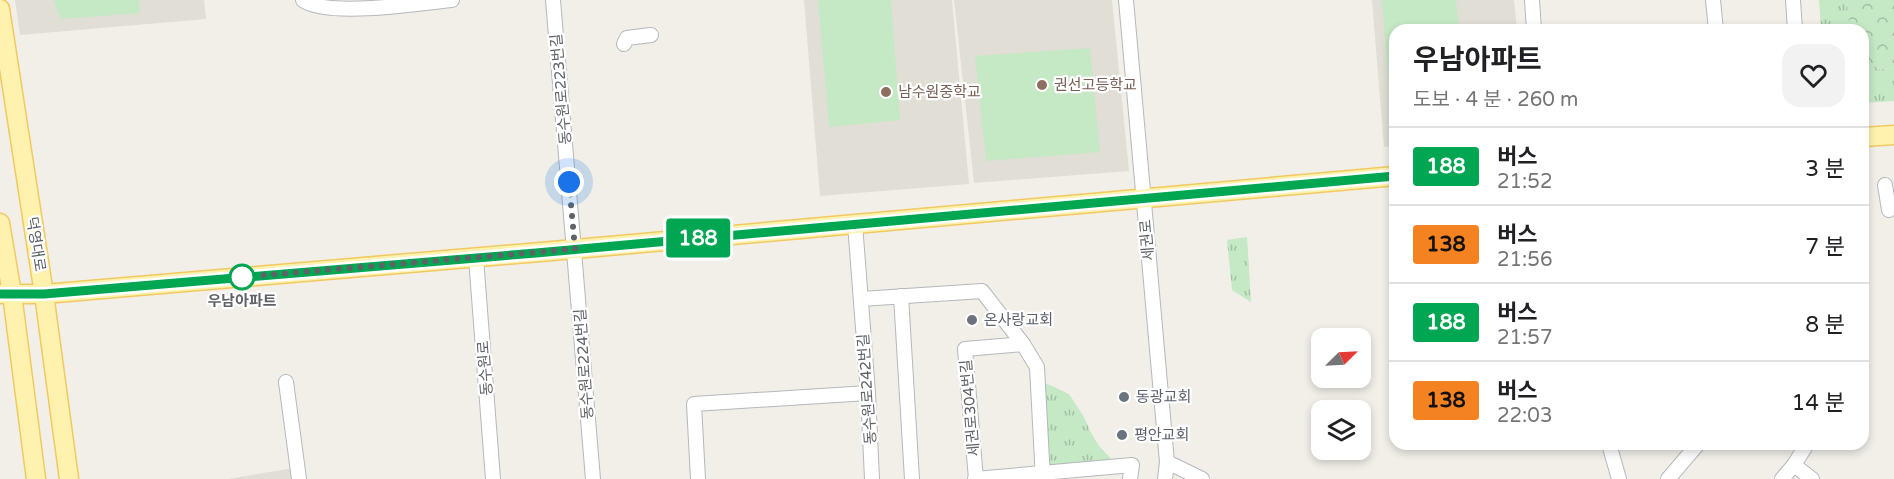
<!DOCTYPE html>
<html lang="ko">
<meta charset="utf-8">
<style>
body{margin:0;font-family:"Varela Round","Noto Sans KR",sans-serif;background:#f2f2f2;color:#202124;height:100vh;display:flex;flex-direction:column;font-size:22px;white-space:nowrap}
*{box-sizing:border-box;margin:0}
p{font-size:20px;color:#757577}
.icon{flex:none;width:33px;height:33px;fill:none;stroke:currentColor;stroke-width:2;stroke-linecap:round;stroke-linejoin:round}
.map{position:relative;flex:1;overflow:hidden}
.side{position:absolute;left:1389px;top:24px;width:480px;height:426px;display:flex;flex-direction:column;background:#fff;border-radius:18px;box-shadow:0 3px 9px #0003}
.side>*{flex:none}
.badge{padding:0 12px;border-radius:4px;font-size:21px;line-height:39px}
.needle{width:39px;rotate:66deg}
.tools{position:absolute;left:1311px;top:328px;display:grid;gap:12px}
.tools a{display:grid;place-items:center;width:60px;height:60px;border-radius:12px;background:#fff;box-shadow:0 3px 9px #0003;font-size:30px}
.you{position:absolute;width:30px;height:30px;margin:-15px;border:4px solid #fff;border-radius:50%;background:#1a73e8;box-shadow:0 0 0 9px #1a73e833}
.map>.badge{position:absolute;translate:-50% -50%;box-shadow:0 0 0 3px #fff}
.round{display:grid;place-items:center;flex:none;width:63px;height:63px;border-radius:18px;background:#f2f2f2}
.headline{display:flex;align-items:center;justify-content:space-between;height:102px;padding:0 24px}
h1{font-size:28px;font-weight:700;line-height:45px}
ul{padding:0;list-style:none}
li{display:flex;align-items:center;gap:18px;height:78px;padding:0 24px;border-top:2px solid #e0e0e0}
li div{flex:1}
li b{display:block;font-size:22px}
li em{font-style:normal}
li .badge{min-width:66px;font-weight:700;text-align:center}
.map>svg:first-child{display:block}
.education{fill:#e1ded6}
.grass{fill:#c5e8c5}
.forest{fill:url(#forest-crowns)}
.park{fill:url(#park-tufts)}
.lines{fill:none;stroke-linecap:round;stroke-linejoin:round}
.minor-casing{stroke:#b5b8bc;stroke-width:16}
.major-casing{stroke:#f2c960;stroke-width:21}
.minor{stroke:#fff;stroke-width:14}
.major{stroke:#fff2af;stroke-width:18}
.line-casing{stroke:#fff;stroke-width:14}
.line{stroke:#00a651;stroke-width:9}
.walk{stroke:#5f6368;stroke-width:6;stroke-dasharray:0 10.8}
.education-dot{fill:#8d6e63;stroke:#fff;stroke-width:2}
.stop-dot{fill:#fff;stroke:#00a651;stroke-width:3}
.worship-dot{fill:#6b7280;stroke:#fff;stroke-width:2}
.labels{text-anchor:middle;stroke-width:4.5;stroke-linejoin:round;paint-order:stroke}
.education-label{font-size:15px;fill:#785e54;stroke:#fff;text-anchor:start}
.street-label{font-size:15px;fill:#5f6368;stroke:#fff}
.stop-label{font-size:15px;font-weight:bold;fill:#5f6368;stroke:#fff}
.worship-label{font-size:15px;fill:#5b616d;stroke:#fff;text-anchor:start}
</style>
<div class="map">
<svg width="1894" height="479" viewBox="0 0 1894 479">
<defs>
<pattern id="forest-crowns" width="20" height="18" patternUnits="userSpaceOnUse" patternTransform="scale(1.5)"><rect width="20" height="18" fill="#c5e8c5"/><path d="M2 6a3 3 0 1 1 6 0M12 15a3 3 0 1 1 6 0" fill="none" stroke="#a3c0a4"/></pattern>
<pattern id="park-tufts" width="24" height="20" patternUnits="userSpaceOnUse" patternTransform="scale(1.5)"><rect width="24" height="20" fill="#c5e8c5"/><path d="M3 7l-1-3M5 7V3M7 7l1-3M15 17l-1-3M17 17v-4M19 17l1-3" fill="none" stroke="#a3c0a4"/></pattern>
</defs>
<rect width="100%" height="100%" fill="#f1efe8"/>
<g class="education">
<polygon points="15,0 204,0 206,19 20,35"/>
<polygon points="804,0 952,0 969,184 820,196"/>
<polygon points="954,0 1112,0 1129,171 974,183"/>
<polygon points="1372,0 1514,0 1517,30 1395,30 1395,146 1384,147"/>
<polygon points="293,468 294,479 228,479"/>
</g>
<g class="grass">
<polygon points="54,0 139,0 140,13 60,19"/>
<polygon points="818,0 891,0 900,120 829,127"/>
<polygon points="1382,0 1456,0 1459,30 1395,30 1395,125 1392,125"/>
<polygon points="1090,48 1100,152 986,161 975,56"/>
</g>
<polygon class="forest" points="1847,0 1894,0 1894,67 1879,70 1865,58 1863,30 1849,30"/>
<g class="park">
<polygon points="1819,0 1847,0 1849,30 1821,30"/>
<polygon points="1863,37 1865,37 1865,58 1879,70 1894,67 1894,101 1863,103"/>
<polygon points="1247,237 1251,302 1232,290 1227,240"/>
<polygon points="1039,380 1069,394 1084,417 1090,431 1099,446 1115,463 1045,469"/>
</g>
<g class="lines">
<g class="minor-casing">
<g id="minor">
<path d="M303 0C328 18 420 3 452 0"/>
<polyline points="553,0 593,479"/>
<polyline points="1126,0 1167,462 1165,479"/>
<polyline points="1532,0 1534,30"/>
<polyline points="1713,0 1716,30"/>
<polyline points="1793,0 1795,30"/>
<polyline points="624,44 627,38 651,35"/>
<polyline points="1885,185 1889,210"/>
<polyline points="855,224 868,393 872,479"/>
<polyline points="476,258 493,479"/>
<polyline points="901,296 912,479"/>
<polyline points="861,299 982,291 1023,344 1037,367 1043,479"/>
<polyline points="286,382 299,479"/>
<polyline points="1609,444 1619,479"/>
<polyline points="1167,462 1202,479"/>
<polyline points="1794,465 1812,479"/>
<polyline points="698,479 694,404 868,393"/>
<polyline points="975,479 1132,465 1130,479"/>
<polyline points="976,479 965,349 1023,344"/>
<polyline points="1668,479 1698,444"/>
<polyline points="1782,479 1794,465 1807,444"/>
</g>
</g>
<g class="major-casing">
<g id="major">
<polyline points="0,9 44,294 69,479"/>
<polyline points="1863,137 1894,135"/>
<polyline points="0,223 12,294 36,479"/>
<polyline points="0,294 44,294 575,249 1395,176"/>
</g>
</g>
<use href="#minor" class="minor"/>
<use href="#major" class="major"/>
</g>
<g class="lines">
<g class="line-casing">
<polyline id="line" points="0,294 44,294 536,253 1395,176"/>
</g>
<use href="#line" class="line"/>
<polyline class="walk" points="242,277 575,249 569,182"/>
</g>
<g class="education-dot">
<circle cx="1042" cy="85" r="6"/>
<circle cx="886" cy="92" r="6"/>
</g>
<circle class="stop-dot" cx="242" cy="277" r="12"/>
<g class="worship-dot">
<circle cx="972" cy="320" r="6"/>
<circle cx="1124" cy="397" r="6"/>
<circle cx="1122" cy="435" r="6"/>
</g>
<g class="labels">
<g class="education-label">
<text x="1054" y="90">권선고등학교</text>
<text x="898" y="97">남수원중학교</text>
</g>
<g class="street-label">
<text transform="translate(561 89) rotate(-95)" y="5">동수원로223번길</text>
<text transform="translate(1147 240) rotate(-95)" y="5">세권로</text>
<text transform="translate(36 244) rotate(81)" y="5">덕영대로</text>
<text transform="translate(584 364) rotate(-94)" y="5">동수원로224번길</text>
<text transform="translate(485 368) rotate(-94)" y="5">동수원로</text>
<text transform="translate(867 389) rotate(-94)" y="5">동수원로242번길</text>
<text transform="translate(970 408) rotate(-95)" y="5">세권로304번길</text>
</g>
<g class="stop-label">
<text x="242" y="306">우남아파트</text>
</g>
<g class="worship-label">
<text x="984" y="325">온사랑교회</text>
<text x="1136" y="402">동광교회</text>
<text x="1134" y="440">평안교회</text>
</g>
</g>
</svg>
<div class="tools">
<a><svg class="needle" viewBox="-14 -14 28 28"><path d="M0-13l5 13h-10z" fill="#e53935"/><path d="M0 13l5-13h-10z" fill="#757577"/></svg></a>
<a><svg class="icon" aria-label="layers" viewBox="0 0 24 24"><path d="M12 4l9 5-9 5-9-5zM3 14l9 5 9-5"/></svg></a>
</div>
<div class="you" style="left:569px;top:182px"></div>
<b class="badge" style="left:698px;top:238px;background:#00a651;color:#fff">188</b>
<section class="side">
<div class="headline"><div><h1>우남아파트</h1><p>도보 · 4 분 · 260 m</p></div><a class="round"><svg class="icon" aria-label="heart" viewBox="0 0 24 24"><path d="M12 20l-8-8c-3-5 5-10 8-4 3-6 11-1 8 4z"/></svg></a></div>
<ul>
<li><span class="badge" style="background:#00a651;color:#fff">188</span><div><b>버스</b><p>21:52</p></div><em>3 분</em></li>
<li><span class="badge" style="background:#f58220;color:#111">138</span><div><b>버스</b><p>21:56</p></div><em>7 분</em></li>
<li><span class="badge" style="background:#00a651;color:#fff">188</span><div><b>버스</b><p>21:57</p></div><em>8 분</em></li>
<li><span class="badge" style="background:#f58220;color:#111">138</span><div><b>버스</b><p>22:03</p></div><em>14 분</em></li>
</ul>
</section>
</div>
